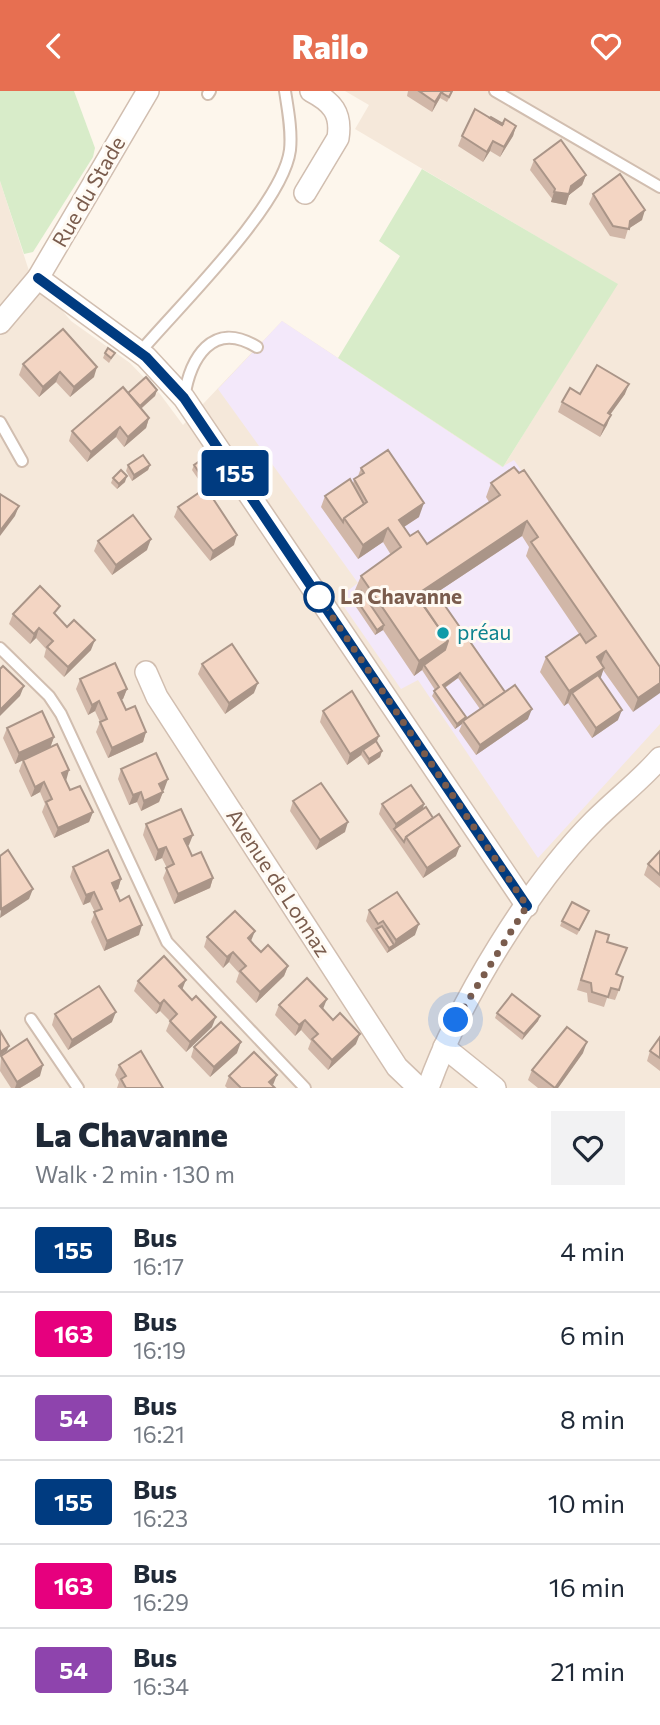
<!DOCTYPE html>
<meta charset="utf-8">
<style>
body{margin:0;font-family:Commissioner,sans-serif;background:#f2f2f3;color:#1f2937;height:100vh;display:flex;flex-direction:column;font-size:26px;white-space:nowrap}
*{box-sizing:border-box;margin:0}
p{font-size:23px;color:#747a83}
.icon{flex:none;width:38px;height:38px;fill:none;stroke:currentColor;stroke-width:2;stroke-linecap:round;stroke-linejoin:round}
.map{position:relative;height:997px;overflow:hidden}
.drawer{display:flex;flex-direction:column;background:#fff;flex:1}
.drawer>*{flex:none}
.badge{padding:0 14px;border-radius:5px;font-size:24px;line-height:46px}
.you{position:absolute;width:35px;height:35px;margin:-18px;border:5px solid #fff;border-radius:50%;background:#1a73e8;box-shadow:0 0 0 10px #1a73e833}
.map>.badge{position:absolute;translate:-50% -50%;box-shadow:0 0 0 4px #fff}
.round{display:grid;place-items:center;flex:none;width:74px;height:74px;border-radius:0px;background:#f2f2f3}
.overview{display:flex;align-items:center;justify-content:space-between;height:119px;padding:0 35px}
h1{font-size:33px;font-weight:800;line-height:52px}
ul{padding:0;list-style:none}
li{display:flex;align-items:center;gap:21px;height:84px;padding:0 35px;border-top:2px solid #e0e1e3}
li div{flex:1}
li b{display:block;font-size:26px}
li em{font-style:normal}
li .badge{min-width:77px;font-weight:700;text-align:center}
header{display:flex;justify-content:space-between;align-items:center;height:91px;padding:0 35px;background:#e76f51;color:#fff;font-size:32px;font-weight:800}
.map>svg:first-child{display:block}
.residential{fill:#f5e8da}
.education{fill:#f3e8fa}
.green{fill:#d8ecc9}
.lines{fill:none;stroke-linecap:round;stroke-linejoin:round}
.service-casing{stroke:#d1beb0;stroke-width:14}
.minor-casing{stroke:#d1beb0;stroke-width:24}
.service{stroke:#fff;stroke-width:10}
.minor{stroke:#fff;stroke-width:21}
.wall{fill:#d1b7a8;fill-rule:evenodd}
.shaded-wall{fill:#aa9588}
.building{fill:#f3d5c3;stroke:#aa9588;stroke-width:2}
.line-casing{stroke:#fff;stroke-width:16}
.line{stroke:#003b80;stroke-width:10}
.walk{stroke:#7a5c4d;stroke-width:7;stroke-dasharray:0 12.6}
.stop-dot{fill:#fff;stroke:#003b80;stroke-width:3.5}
.culture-dot{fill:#0f9aa8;stroke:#fffaf3;stroke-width:2.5}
.labels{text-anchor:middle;stroke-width:6;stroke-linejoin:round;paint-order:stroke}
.street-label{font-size:21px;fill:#7a5c4d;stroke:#fffaf3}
.stop-label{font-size:21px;font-weight:bold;fill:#7a5c4d;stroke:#fffaf3;text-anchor:start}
.culture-label{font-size:21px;fill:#0d838f;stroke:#fffaf3;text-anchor:start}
</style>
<header><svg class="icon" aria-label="back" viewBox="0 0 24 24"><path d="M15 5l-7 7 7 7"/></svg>Railo<svg class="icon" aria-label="heart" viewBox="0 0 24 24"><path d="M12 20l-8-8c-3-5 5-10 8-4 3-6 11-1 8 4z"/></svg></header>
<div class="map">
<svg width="660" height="997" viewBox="0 0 660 997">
<rect width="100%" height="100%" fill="#fdf6ec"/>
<polygon class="residential" points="345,0 660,0 660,997 0,997 0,90 29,180 71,230 130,272 160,303 183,334 282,230 503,376 617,193 355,38 369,14"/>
<polygon class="education" points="282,230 502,376 514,369 660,579 660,633 538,767 418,589 401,598 338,507 358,492 218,298"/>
<g class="green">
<polygon points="0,0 74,0 95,57 93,66 33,161 24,163 0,90"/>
<polygon points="422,78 618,193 503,376 338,267 400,165 379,150"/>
</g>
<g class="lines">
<g class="service-casing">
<g id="service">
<polyline points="495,0 660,96"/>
<polyline points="208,3 210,0"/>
<path d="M140 261C178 216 283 114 290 59 292 40 288 19 285 0"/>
<path d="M184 307C190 268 212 228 257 256"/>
<polyline points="0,331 22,370"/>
<polyline points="0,557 49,605 61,623 167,851 305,997"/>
<polyline points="31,928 78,997"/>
</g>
</g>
<g class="minor-casing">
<g id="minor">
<path d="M305 102 338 47C342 22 332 11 311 0"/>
<polyline points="38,187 146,266 184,307 527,815"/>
<polyline points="0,232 38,187 148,0"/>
<polyline points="146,581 157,606 397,976 419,997"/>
<polyline points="444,956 495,997"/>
<path d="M428 997C458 912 531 793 594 730 616 708 640 690 660 667"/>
</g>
</g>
<use href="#service" class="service"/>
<use href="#minor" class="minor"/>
</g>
<g class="wall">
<polygon points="408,0 453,0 447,11 440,7 432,21 407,5"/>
<polygon points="490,27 503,33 516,35 513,45 500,66 490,60 483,71 458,55 462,45"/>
<polygon points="534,69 586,84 582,94 569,104 566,114 551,111 552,108 530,79"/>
<polygon points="593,103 642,129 628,138 625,148 610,145 589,113"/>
<polygon points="105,262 115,262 109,272 103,267"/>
<polygon points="23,273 94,286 70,306 56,291 39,306 19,284"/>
<polygon points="157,299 155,305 141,318 149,327 146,337 124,356 116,346 87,371 69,350 72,340 128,303"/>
<polygon points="580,303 625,303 610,324 607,334 600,346 558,321 562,311"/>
<polygon points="128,374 150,374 148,379 132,390 126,380"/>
<polygon points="194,374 220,384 218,390 206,398 234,454 210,470 174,426 178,416 205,398 192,379"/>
<path d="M361 377 419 426 404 436 410 445 427 453 489 411 486 406 491 392 660 576 633 621 603 579 600 588 618 629 592 647 568 612 564 615 540 581 546 566 579 543 526 465 529 456 522 445 436 502 505 601 528 628 476 664 459 640 462 633 455 638 432 605 435 599 422 579 414 585 383 539 375 544 352 510 354 505 357 503 355 499 361 485 391 464 383 451 358 468 321 416 325 405 353 393 354 388 358 385ZM458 587 480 618 465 629 466 626 445 597Z"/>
<polygon points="113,387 125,391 117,398 111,392"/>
<polygon points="98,450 147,459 112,484 94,460"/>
<polygon points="13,523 57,525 91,559 64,586 44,566 46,558 36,547 30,553 9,533"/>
<polygon points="202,573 254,602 225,623 198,583"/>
<polygon points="80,588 127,598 123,608 121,609 126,619 146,641 143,651 108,667 96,641 100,631 95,620 88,624 76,598"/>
<polygon points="323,620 377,652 382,660 380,666 368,674 361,664 347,674 320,631"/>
<polygon points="7,637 54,646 50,657 70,699 93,721 89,731 54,747 42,721 45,713 40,701 31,706 19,680 23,669 15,673 3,647"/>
<polygon points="121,678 164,699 162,700 163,701 159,711 141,720 137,711 129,714 118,688"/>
<polygon points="293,710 345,741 316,759 290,720"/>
<polygon points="382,713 424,713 423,718 456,765 423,787 379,723"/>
<polygon points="146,733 189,754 188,755 192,765 213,787 210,797 174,813 163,787 167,777 162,767 155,770 143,744"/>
<polygon points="660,760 660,797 644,784 648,773"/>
<polygon points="73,776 121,788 118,798 115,799 139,844 104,860 91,831 95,821 90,811 83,814 70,786"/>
<polygon points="369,819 415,844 387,862 366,830"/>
<polygon points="587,826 577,844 560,835 562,830"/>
<polygon points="207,846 251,850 261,861 288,875 284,885 256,912 236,891 239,882 229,871 223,877 204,856"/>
<polygon points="592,850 607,851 627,857 616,884 619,899 615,909 607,907 604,916 588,911 587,902 577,899"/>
<polygon points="138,890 182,899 212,936 186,961 166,940 170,930 160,920 156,923 134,900"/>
<polygon points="279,914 323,918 356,953 328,979 308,958 311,950 301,939 295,945 275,924"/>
<polygon points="497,922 540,925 538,930 522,949 495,927"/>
<polygon points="55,923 112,931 68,959 52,934"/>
<polygon points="660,946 660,980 647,970 650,960"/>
<polygon points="194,956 237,962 210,986 191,966"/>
<polygon points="583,962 558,997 538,997 528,989 532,979"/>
<polygon points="1,965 40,985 20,997 11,997 0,980"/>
<polygon points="119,974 163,997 117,997 119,991 115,984"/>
<polygon points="229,985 273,995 275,997 227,997 225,995"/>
</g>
<g class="shaded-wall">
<polygon points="442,0 440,7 432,21 435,11"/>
<polygon points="516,35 513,45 500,66 504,56"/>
<polygon points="493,50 490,60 483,71 487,61"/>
<polygon points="586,84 582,94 569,104 566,114 551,111 554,101 571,95"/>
<polygon points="645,119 642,129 628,138 630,130"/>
<polygon points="97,276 94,286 70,306 74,296"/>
<polygon points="60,281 56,291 39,306 43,296"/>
<polygon points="629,293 625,303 604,332 608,322"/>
<polygon points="157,299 155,305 138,320 140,315"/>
<polygon points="611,324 607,334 600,346 604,335"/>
<polygon points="149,327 146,337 124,356 128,346"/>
<polygon points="120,336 116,346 87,371 91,361"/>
<polygon points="150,374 148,379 132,390 134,384"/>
<polygon points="220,384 218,390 205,398 207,393"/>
<polygon points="127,385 125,391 117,398 119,393"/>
<polygon points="424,412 419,426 393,443 399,429"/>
<polygon points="19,415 15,425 0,445 0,440"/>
<polygon points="527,430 522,445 415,516 416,504"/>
<polygon points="388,437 383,451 358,468 363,454"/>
<polygon points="237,444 234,454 210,470 213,460"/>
<polygon points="151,448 147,459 112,484 116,474"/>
<polygon points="384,534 383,539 375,544 377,539"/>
<polygon points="39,537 36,547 30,553 34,543"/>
<polygon points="95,549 91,559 64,586 68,576"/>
<polygon points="448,550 443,565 424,574 422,579 414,585 419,570"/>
<polygon points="606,560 600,575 597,566"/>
<polygon points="604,577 599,592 572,602 568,612 564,615 569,600"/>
<polygon points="460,582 458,587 441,599 443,594"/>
<polygon points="258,592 254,602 225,623 229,612"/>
<polygon points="660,592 660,602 633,621 638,607"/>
<polygon points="24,595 20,605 0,625 0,619"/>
<polygon points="127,598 123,608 114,612 118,602"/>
<polygon points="99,610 95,620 88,624 92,614"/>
<polygon points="532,618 528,628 476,664 480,654"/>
<polygon points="622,619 618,629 592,647 596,637"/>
<polygon points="466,626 464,631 463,630 462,633 455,638 457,633"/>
<polygon points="146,641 143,651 108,667 112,657"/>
<polygon points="379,645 375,655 363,659 361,664 347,674 350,663"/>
<polygon points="54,646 50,657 15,673 19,662"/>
<polygon points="382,660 380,666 368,674 369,668"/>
<polygon points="69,679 66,690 62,682"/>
<polygon points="168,688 164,699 155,703 159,693"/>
<polygon points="44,691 40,701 31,706 35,696"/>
<polygon points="141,701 137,711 129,714 133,704"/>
<polygon points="163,701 159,711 141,720 144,710"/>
<polygon points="424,713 421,724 394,738 396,733"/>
<polygon points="93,721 89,731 54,747 58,737"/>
<polygon points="348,731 345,741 316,759 320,749"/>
<polygon points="193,744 189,754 181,758 184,748"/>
<polygon points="460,755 456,765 423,787 427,777"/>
<polygon points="166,756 162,767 155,770 158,759"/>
<polygon points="213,787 210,797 174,813 178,803"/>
<polygon points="121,788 118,798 109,802 112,792"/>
<polygon points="33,798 29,808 0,827 1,818"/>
<polygon points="94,801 90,811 83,814 86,804"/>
<polygon points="419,833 415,844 387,862 389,857 394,854 396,849"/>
<polygon points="142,834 139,844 104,860 107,850"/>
<polygon points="255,840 251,850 248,847"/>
<polygon points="233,861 229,871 223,877 227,866"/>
<polygon points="288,875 284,885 256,912 260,901"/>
<polygon points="186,889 182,899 179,895"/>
<polygon points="327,908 323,918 320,915"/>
<polygon points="164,909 160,920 156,923 160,913"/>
<polygon points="116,921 112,931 68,959 72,949"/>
<polygon points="540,925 538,930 522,949 524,943"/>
<polygon points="216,926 212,936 186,961 190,951"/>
<polygon points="305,929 301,939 295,945 299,934"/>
<polygon points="360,943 356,953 328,979 332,969"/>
<polygon points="241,951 237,962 210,986 214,976"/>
<polygon points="587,951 583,962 558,997 554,997"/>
<polygon points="9,955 7,960 0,965 0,961"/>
<polygon points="43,974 40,985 20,997 15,997 17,991"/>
<polygon points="277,984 273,994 269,991"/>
</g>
<g class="building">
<polygon points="419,0 442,0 435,11"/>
<polygon points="443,0 452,0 449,6 442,2"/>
<polygon points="475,18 502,34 505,28 516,35 504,56 493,50 487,61 462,45"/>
<polygon points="491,26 503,33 502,34 490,27"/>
<polygon points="561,49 586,84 571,95 569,103 554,101 555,98 534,69"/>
<polygon points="620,83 645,119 630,130 629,138 613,135 593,103"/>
<polygon points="63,238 97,276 74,296 60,281 43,296 23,273"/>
<polygon points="108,257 115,262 111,267 105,262"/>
<polygon points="597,274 629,293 608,322 611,324 604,335 562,311 570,297 580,303"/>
<polygon points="146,286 157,299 140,315 128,302"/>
<polygon points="123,296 149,327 128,346 120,336 91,361 72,340"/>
<polygon points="388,359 424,412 399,429 410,445 418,440 427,453 500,404 491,392 514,376 519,382 524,379 660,576 660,592 638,607 606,560 597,566 604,577 569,600 546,566 580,543 586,552 596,545 531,451 538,446 527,430 416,504 448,550 419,570 361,485 401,456 388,437 363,454 344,427 367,411 354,388 364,382 361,377"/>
<polygon points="143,364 150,374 134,384 128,374"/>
<polygon points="207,365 220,384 207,393 194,374"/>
<polygon points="121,379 127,385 119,393 113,387"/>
<polygon points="350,388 364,413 344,427 343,431 325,405"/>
<polygon points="206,397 237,444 213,460 178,416"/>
<polygon points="0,403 19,415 0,440"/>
<polygon points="133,424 151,448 116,474 98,450"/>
<polygon points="40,495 60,515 54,522 67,536 74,529 95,549 68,576 47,556 53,550 39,537 34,543 13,523"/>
<polygon points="434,499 505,601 484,615 460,582 443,594 466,626 457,633 434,600 439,596 424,574 445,559 448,550 420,509"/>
<polygon points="361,500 384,534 377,539 354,505"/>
<polygon points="232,553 258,592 229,612 202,573"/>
<polygon points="115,572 127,598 118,602 126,619 135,615 146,641 112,657 100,631 107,628 99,610 92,614 80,588"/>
<polygon points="3,575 24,595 0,619 0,578"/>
<polygon points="598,584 622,619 596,637 572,602"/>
<polygon points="515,594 532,618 480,654 463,630"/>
<polygon points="352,600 379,645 350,663 323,620"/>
<polygon points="42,620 54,646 19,662 7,637"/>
<polygon points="376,650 382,660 369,668 363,659"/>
<polygon points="57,653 69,679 62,682 70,699 80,695 93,721 58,737 46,711 52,708 44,691 35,696 23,669"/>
<polygon points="156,662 168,688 159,693 163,701 144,710 141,701 133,704 121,678"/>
<polygon points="321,692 348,731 320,749 293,710"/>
<polygon points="411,694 424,713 396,733 382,713"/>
<polygon points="426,716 433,727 406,746 404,751 394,738"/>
<polygon points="181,718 193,744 184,748 188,756 192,765 201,761 213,787 178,803 166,777 174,773 166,756 158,759 146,733"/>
<polygon points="439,723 460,755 427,777 406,746"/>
<polygon points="8,759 33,798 1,818 0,765"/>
<polygon points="108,759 121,788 112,792 120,810 129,805 142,834 107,850 94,821 102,818 94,801 86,804 73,776"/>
<polygon points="660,760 660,784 648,773"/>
<polygon points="397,801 419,833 396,849 383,830 378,833 369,819"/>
<polygon points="572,811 589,820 579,839 562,830"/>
<polygon points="235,820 255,840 248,847 254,854 261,861 268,854 288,875 260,901 240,880 246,875 233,861 227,866 207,846"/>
<polygon points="382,835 394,854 389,857 376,838"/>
<polygon points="596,840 609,844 607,851 627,857 616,883 623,886 619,899 611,897 608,906 592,901 591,892 581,889"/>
<polygon points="164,865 186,889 179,895 192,909 196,905 216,926 190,951 170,930 177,923 164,909 160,913 138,890"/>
<polygon points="307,887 327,908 320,915 333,929 340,922 360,943 332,969 312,948 318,943 305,929 299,934 279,914"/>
<polygon points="99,895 116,921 72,949 55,923"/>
<polygon points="512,903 540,925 524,943 497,922"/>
<polygon points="221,931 241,951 214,976 194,956"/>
<polygon points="567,936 587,951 555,997 532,979"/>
<polygon points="0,940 9,955 0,961"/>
<polygon points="660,946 660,967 650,960"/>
<polygon points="27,948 43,974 17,991 1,965"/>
<polygon points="141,960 163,997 126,997 121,988 126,985 119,974"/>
<polygon points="254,961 277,984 269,991 275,997 241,997 229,985"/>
</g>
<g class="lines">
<g class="line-casing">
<polyline id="line" points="38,187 146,266 184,307 527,815"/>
</g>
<use href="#line" class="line"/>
<polyline class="walk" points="319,506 527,815 456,929"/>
</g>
<circle class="stop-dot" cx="319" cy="506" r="14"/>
<circle class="culture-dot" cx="443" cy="542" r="7"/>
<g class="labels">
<g class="street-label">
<text transform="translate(89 101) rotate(-60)" y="7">Rue du Stade</text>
<text transform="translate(278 792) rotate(57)" y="7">Avenue de Lonnaz</text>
</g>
<g class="stop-label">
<text x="340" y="513">La Chavanne</text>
</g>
<g class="culture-label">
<text x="457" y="549">préau</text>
</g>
</g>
</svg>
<div class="you" style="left:456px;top:929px"></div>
<b class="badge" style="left:235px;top:382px;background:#003b80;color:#fff">155</b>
</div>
<section class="drawer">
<div class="overview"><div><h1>La Chavanne</h1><p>Walk · 2 min · 130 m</p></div><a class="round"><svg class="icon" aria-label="heart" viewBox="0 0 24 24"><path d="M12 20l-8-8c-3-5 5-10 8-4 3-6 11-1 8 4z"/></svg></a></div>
<ul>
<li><span class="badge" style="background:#003b80;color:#fff">155</span><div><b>Bus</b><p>16:17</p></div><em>4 min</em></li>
<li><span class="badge" style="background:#e6007e;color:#fff">163</span><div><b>Bus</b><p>16:19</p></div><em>6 min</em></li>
<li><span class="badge" style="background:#8e44ad;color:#fff">54</span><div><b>Bus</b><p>16:21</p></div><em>8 min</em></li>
<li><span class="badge" style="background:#003b80;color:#fff">155</span><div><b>Bus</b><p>16:23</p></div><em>10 min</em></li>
<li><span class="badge" style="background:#e6007e;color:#fff">163</span><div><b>Bus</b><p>16:29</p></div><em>16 min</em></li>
<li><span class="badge" style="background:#8e44ad;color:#fff">54</span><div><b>Bus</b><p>16:34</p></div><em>21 min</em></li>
</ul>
</section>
